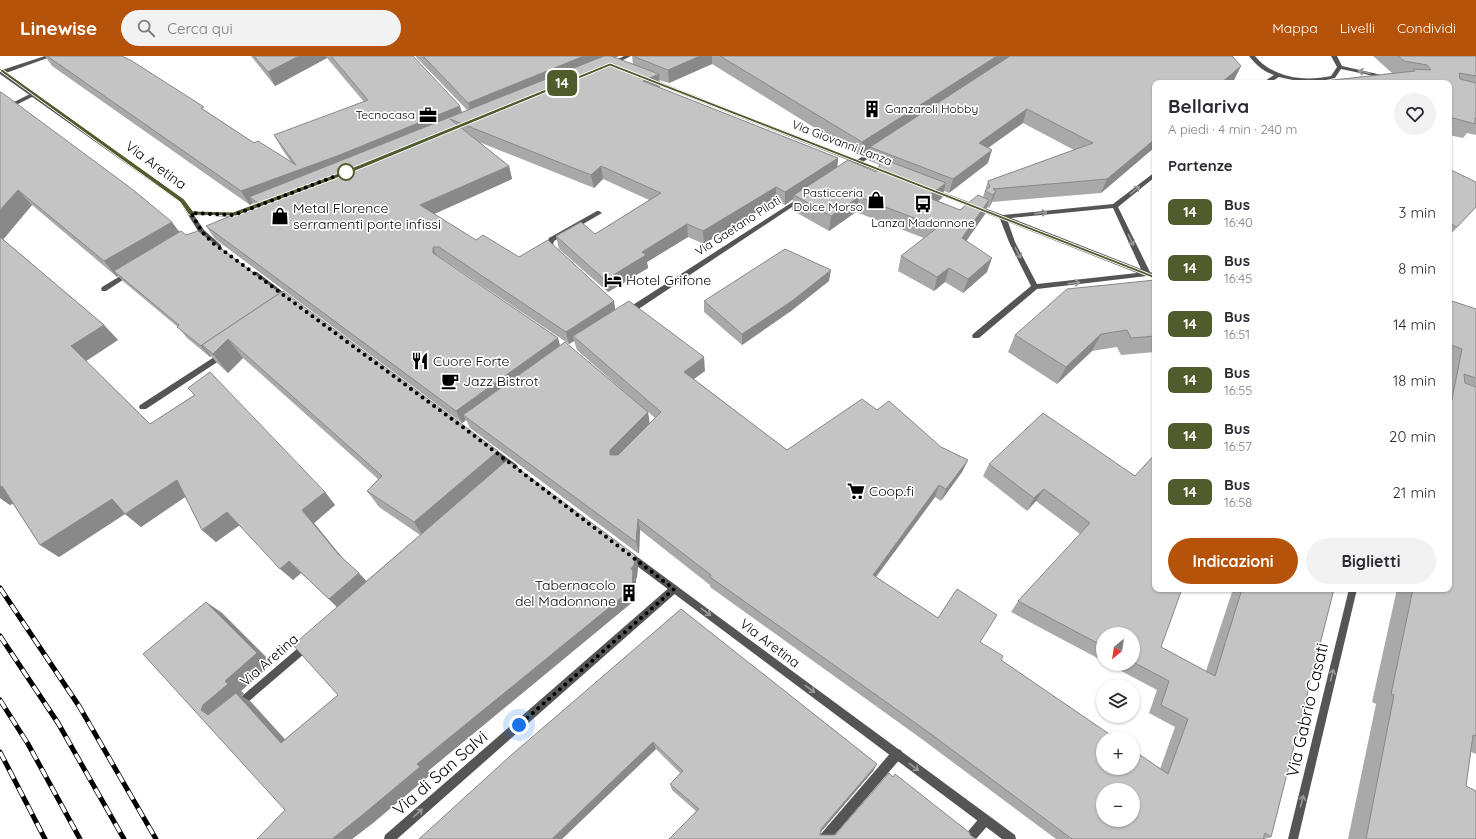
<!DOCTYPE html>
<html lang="it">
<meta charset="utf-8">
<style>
body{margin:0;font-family:Quicksand,sans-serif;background:#f2f2f3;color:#2b2b33;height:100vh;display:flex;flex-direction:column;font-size:15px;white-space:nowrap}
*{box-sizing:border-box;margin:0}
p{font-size:13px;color:#7c7c81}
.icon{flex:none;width:22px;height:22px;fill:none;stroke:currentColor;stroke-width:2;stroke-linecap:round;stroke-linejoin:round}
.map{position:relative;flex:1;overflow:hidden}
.sheet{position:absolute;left:1152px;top:24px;width:300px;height:512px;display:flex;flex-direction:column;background:#fff;border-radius:8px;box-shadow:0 1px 3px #0004}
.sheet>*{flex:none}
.badge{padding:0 8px;border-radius:6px;font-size:14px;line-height:26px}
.needle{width:26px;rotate:210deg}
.fabs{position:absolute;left:1096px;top:571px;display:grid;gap:8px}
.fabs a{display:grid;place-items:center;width:44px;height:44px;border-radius:50%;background:#fff;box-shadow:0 1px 3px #0004;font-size:20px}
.you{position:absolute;width:20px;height:20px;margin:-10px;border:3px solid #fff;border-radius:50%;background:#1a73e8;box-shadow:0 0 0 6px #1a73e833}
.map>.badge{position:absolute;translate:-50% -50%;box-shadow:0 0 0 2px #fff}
h2{padding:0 16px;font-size:15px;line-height:36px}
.round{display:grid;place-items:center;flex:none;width:42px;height:42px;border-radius:21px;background:#f2f2f3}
.summary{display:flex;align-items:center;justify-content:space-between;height:68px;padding:0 16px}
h1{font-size:19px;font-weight:700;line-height:30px}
.action{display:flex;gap:8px;margin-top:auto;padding:8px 16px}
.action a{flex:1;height:46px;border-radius:24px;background:#b45309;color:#fff;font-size:16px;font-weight:700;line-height:46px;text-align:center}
.action a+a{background:#f2f2f3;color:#2b2b33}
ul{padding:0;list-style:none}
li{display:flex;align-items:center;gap:12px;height:56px;padding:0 16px}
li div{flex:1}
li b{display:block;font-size:15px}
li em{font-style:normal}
li .badge{min-width:44px;font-weight:700;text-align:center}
header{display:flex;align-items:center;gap:24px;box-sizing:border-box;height:56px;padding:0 20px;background:#b45309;color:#fff}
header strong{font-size:19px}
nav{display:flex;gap:22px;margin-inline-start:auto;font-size:14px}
.search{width:280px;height:36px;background:#f2f2f3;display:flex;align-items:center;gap:10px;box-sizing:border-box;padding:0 14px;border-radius:22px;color:#7c7c81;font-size:15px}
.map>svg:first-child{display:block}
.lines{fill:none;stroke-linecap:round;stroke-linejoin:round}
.service{fill:#555;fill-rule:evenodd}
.minor{fill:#555;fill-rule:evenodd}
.tertiary{fill:#555;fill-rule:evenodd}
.rail-casing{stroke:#000;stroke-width:5}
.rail{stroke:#fff;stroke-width:3.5;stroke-dasharray:10;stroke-linecap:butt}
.wall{fill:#a9a9a9;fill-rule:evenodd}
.shaded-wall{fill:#898989}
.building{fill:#c4c4c4;stroke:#898989;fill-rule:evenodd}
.oneway{stroke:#999}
.line{fill:#515c2d;stroke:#fff}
.walk{stroke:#000;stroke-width:4;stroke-dasharray:0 7.2}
.stop-dot{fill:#fff;stroke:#515c2d;stroke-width:2}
.labels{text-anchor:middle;stroke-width:3.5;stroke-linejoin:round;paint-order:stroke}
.far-poi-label{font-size:12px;fill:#000;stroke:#fff;text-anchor:end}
.far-street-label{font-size:12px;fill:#000;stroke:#fff}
.street-label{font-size:14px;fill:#000;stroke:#fff}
.poi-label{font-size:14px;fill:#000;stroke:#fff;text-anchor:start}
.near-street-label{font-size:17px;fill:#000;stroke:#fff}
</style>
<header>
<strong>Linewise</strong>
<div class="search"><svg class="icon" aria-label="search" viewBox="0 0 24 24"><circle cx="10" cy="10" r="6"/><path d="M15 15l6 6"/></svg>Cerca qui</div>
<nav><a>Mappa</a><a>Livelli</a><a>Condividi</a></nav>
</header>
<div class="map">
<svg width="1476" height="783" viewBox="0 0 1476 783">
<rect width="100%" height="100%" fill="#fff"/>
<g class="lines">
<g class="service">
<polygon points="34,36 36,37 36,39 0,57 0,53"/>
<path d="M597 155H599L602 157 554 185 553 189 556 192V196C552 197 548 194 546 190L549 182Z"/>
<polygon points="127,216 131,216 132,218 106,235 102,235 101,233 102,231"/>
<polygon points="222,296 226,299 225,301 146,353 140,353 139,351 140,349"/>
<polygon points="897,693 901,694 902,698 901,702 831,783 819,783 820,779 893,694"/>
<polygon points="985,759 989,760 990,764 989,768 976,783 964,783 965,779 981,760"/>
</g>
<g class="minor">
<polygon points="624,0 631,0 613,9 608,8"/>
<path d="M1249 0H1255C1273 22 1304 26 1331 20L1337 11 1331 0H1337L1342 10 1391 21 1388 23 1341 13 1335 22C1316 27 1298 26 1279 21L1269 27H1262L1274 19C1263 15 1256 9 1249 0Z"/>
<polygon points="650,22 857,104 876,92 880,92 880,94 863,106 889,117 888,118 884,118 858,108 849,114 845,114 845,112 853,106 648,25 647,24"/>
<path d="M1155 116V121L1118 151 1150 216 1155 218V223L1147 220 1037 233 979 282H973L972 280 973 278 1031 230 1009 186 1000 163 933 136V134H937L1003 159 1113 148ZM1113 152 1141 213 1011 162ZM1008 166 1137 217 1037 228 1015 186Z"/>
<polygon points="802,140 804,141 804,143 631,258 625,258 624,256 625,254"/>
<polygon points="247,151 249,151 249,155 233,161 191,159 188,157 191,155 232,157"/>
<polygon points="674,529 677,530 678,533 677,536 397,783 384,783 385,779 671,530"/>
<polygon points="1349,533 1357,533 1298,783 1288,783"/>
<polygon points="308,585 311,586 313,589 311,592 241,652 238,654 235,652 233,649 235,646 305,586"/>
</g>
<g class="tertiary">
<polygon points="45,0 53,0 6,17 184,144 204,174 221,189 221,193 217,193 200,178 180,146 0,18 0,13 2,14"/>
<polygon points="253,216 257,216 291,242 293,244 291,246 287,246 253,220 252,218"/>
<polygon points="491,390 517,409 518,411 517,413 514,414 511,413 488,395 487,393 488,391"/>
<polygon points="628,494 1015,779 1016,783 1002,783 625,501 624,498 625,495"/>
</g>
<g class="rail-casing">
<g id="rail">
<polyline points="0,532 79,650 156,783"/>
<polyline points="0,580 58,667 124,783"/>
<polyline points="0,644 28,688 80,783"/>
<polyline points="0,696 45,783"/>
</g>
</g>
<use href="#rail" class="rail"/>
</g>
<g class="wall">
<path d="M45 0H122L254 87 291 106 282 93 274 79 364 46 327 2 275 30 251 0H413L462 56 467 54 415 0H619L615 2 633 8 632 0H1232L1241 10 1234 24 1230 27H1155V91L1101 137 992 146 989 152 987 151 985 158 966 185 987 216 963 237 945 226 934 235 898 215 901 200 924 182 856 156 829 175 792 154 793 143 785 149 776 144 704 188 688 181 647 206 648 212 608 236 559 193 556 180 595 178 649 144 603 123 594 132 479 86 509 110 512 123 434 158 476 184 519 201 615 253 705 315 694 323 787 394 877 354 941 391 968 404 962 416 941 445 935 441 876 521 938 562 980 586 1001 604 1160 713 1175 671 1149 657 1157 634 1108 608H1133V578H1103V605L1011 556 1018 545 1080 478 1036 445 1027 455 983 420 989 408 1043 357 1161 591 1206 615 1233 533H1334L1271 781 1265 783H1056L919 681 710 531V529L640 474 639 498 470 372 466 364 462 367 215 183 206 170 255 150 253 147 250 149 52 10ZM712 8 860 100 870 94 868 104 880 109 876 116 837 111 838 102 660 32 659 24 669 27ZM1023 67 1074 94 988 125 983 141 960 154 938 145 942 142 944 135 949 137 988 107V92ZM442 204H444L569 288 574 285 577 294 636 346 560 290 558 282ZM648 356 655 362 649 367Z"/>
<polygon points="1373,0 1476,0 1476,79 1467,77 1463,82 1449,79 1449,27 1314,27 1315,26 1392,17"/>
<path d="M0 36 180 176 186 179 280 237 498 395 503 408 635 499 638 511 637 521 636 523V527L635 544 428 715 430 719 373 767 352 783H257L285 754 143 598 206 546 222 557 272 607 241 635 244 638 241 640 251 646 285 683 338 639 337 551 301 517 293 524 239 469 216 486 202 474 185 441 141 471 125 458 59 501 40 489 13 448 10 449 0 442ZM32 149 117 221 118 220 124 226 179 272 187 282 210 301 211 300 217 307 228 317 243 302 378 423 367 435 379 451 420 479 366 525 343 503 314 467 335 449 325 436 188 332 194 339 150 368 86 305 118 284 104 269 3 183Z"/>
<polygon points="1449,113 1476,151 1449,180"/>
<polygon points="1155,157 1155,167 1152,162"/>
<polygon points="1155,224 1155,296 1121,299 1117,291 1092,295 1057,328 1008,296 1015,279"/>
<polygon points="829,225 791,255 742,289 704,256 704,245"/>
<polygon points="1449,244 1476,253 1476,698 1471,696 1466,730 1476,783 1348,783 1376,648 1372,646 1397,533 1449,533"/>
<polygon points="681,553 877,708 873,715 821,776 820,779 970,779 669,783 696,755 672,734 670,728 680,717 656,693 562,783 419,783"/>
</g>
<g class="shaded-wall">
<polygon points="299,0 326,0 327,2 275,30 268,16"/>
<polygon points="584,0 619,0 472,60 468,47"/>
<polygon points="700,0 712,0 712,8 669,27 668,14"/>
<polygon points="997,0 1014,0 870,91 870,94 860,100 862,86"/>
<polygon points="1241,10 1234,24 1230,27 1221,27"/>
<polygon points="659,18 660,32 645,38 643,25"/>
<polygon points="460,50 464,63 450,63 249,141 253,147 250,149 241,135"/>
<polygon points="1027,53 1023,67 975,101 979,87"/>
<polygon points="1155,83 1155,91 1101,137 1107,123"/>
<polygon points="992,94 988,107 949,137 953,123"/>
<polygon points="838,102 837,115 794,139 793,143 785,149 785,136"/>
<polygon points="509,110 512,123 425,162 420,149"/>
<polygon points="601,110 603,123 594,132 591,119"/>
<polygon points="946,127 942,142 924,156 927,141"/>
<polygon points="776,131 776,144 704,188 703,175"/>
<polygon points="18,134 32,149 2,185 0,183 0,154"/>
<polygon points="996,135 991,148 989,152 993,139"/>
<polygon points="859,141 856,156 829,175 831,160"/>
<polygon points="989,144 985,158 958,197 962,182"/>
<polygon points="172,166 184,182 114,215 118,220 117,221 104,205"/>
<polygon points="687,168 688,181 647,206 648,212 608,236 605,224 642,196"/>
<polygon points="433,191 438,204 433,197"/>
<polygon points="992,202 987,216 963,237 968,223"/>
<polygon points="949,212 945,226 934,235 937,221"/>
<polygon points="831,214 829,225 791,255 742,289 742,278"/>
<polygon points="614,245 616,258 573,280 574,285 569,288 566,276"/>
<polygon points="104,269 118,284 86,305 71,290"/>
<polygon points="1101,278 1092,295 1057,328 1066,311"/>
<polygon points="558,282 561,294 463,359 466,364 462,367 456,355"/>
<polygon points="228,283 243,302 228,317 213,298 202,289"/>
<polygon points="202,289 211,300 210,301 201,290"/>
<polygon points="704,301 705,315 685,329 684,316"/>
<polygon points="648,356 650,369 613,406 610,399 610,394"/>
<polygon points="498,395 505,412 424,482 414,466"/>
<polygon points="968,404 962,416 941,445 946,433"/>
<polygon points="177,424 191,437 141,471 125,458"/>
<polygon points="939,429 935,441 870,529 873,519"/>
<polygon points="2,430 20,443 10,449 0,442 0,431"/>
<polygon points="1044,433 1036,445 1027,455 1034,442"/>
<polygon points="325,436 335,449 314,467 350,511 339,499 302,454"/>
<polygon points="112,443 128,456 59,501 40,489"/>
<polygon points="227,456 240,469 216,486 202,474"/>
<polygon points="638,463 640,474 639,498 636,486"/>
<polygon points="635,499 638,511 637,521 636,523 636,527 635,544 428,715 430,719 373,767 352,783 332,783 417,708 631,513"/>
<polygon points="289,505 301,517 293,524 280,513"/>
<polygon points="359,517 370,529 340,554 329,543"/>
<polygon points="206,546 222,557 272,607 241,635 244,638 241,640 251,646 295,695 208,659 201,654 203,649 225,625"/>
<polygon points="653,686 656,693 562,783 552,783"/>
<polygon points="877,708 873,715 819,778 821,773"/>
</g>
<g class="building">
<polygon points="47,0 122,0 132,5 204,51 201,52 254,87 258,85 296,109 274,79 368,44 331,0 413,0 460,50 337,100 241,135"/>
<polygon points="254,0 299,0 268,16"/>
<polygon points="423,0 584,0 468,47"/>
<polygon points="604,0 611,0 659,18 643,25 838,102 785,136 776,131 703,175 687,168 642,196 646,199 605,224 556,180 581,166 595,178 661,137 601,110 591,119 450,63 509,110 420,149 476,184 483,179 519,201 548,184 614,245 566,276 439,191 433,191 433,197 558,282 456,355 206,170 260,148 249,141"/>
<polygon points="634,0 700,0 668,14 635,1"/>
<polygon points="720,0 997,0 862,86"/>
<polygon points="1010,0 1232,0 1241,10 1221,27 1155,27 1155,83 1107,123 993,133 996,135 993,139 985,135 990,131 988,125 1093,87 1027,53 979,87 992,94 953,123 870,91"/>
<polygon points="1398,0 1476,0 1476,20 1459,17 1460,23 1476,27 1476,62 1475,62 1475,68 1449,61 1449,27 1315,27 1315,26 1415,15 1413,13 1431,14 1427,9 1404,5"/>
<polygon points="0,36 1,36 132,133 172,166 104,205 18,134 0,154"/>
<polygon points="883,103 946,127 927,141 960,154 978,139 989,144 962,182 992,202 968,223 949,212 937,221 901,200 938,171 859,141 831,160 794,139 848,104 876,116"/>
<polygon points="1449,113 1476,126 1476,151 1457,171 1449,167"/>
<polygon points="181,175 186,179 198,175 280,237 202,289 201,290 177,271 179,269 114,215"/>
<polygon points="0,181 104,269 71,290 150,368 195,339 188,332 210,316 325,436 302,454 339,499 359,517 329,543 289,505 280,513 227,456 202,474 177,424 125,458 112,443 40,489 2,430 0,431"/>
<polygon points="785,193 831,214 792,245 742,278 704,245"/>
<polygon points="1155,224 1155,280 1131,282 1127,274 1101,278 1066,311 1015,279 1067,233"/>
<polygon points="283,235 498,395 414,466 367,435 382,420 228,283 213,298 202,289"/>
<polygon points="1449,244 1476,253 1476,322 1464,318 1465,327 1476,331 1476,680 1473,679 1466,730 1476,735 1476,783 1366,783 1394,639 1391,638 1413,533 1449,533 1449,358 1462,293 1449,288"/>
<path d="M629 245 704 301 684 316 787 394 862 343 877 354 889 345 941 391 968 404 946 433 939 429 873 519 938 562 957 533 997 559 980 586 1003 600 1001 604 1115 682H1103V712H1133V694L1168 718 1188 663 1161 649 1169 625 1133 606V578H1103V590L1018 545 1090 467 1044 433 1034 442 989 408 1043 357 1135 420 1155 398V533H1182L1161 591 1215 620 1242 533H1334L1271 781 1265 777 1263 783H1072L924 673 710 521 711 519 638 463 636 486 463 359 565 286 648 356 610 394V399H618L661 356 573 280ZM1103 734H1133V764H1103Z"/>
<polygon points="507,404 635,499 634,509 631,513 633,515 632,533 417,708 420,711 360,761 332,783 257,783 285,754 143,598 206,546 257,597 225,625 228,628 203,649 201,654 208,659 236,637 281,687 338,639 293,589"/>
<polygon points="681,553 877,708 821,773 820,779 835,779 889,717 893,721 895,718 970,777 970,779 976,783 669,783 699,753 670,728 683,715 653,686 552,783 419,783 509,701"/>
</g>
<defs><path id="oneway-shaft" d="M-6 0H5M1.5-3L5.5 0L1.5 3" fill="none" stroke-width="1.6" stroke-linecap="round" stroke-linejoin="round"/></defs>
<g class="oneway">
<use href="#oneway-shaft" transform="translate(1364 16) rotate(-168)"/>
<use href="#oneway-shaft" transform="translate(1135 134) rotate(-40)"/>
<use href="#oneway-shaft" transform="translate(1041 157) rotate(-6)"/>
<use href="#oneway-shaft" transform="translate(1131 184) rotate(65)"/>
<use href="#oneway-shaft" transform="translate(1018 197) rotate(63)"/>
<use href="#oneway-shaft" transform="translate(1074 227) rotate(-6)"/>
<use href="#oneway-shaft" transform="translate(706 556) rotate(37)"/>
<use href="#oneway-shaft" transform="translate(1332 619) rotate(-76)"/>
<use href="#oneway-shaft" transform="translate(810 633) rotate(37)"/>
<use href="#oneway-shaft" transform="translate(914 711) rotate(37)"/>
<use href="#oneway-shaft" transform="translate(1302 745) rotate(-76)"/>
<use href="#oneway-shaft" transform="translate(418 757) rotate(-41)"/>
</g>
<polygon class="line" points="610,7 1158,221 1153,222 610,10 348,118 236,160 189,159 180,146 0,15 2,13 184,143 193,155 233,156 344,115"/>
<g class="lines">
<polyline class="walk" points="346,116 234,159 191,157 202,176 213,187 464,372 674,533 519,669"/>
</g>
<defs>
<g id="building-bare" transform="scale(1.38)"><path d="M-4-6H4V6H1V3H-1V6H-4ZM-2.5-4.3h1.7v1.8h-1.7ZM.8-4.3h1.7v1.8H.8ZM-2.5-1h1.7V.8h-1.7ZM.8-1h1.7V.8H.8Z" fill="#000" stroke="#fff" stroke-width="2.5" paint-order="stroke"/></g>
<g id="office-bare" transform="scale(1.38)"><path d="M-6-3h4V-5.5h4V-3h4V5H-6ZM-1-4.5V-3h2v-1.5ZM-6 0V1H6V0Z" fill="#000" stroke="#fff" stroke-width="2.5" paint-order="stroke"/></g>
<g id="shop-bare" transform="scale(1.38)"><path d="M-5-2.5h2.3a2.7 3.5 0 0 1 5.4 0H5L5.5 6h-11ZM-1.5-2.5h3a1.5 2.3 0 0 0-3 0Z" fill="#000" stroke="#fff" stroke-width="2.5" paint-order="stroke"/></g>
<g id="bus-bare" transform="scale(1.38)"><path d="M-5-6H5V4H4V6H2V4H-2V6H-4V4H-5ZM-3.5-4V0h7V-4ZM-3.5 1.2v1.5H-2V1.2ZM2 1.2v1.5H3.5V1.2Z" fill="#000" stroke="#fff" stroke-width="2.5" paint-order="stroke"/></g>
<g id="hotel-bare" transform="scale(1.38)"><path d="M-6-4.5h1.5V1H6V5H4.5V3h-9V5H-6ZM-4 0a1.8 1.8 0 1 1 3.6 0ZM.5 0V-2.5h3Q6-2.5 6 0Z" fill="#000" stroke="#fff" stroke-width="2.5" paint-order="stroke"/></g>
<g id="restaurant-bare" transform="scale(1.38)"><path d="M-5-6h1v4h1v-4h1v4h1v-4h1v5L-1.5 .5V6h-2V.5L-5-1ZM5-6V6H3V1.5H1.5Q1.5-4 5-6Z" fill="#000" stroke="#fff" stroke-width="2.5" paint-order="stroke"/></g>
<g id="cafe-bare" transform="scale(1.38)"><path d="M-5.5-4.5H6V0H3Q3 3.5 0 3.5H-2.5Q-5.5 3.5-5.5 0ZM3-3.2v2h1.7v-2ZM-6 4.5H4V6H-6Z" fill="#000" stroke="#fff" stroke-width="2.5" paint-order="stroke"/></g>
<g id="supermarket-bare" transform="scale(1.38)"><path d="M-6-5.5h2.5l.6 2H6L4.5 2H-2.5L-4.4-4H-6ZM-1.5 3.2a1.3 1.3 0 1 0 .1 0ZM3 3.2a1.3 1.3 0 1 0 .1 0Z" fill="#000" stroke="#fff" stroke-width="2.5" paint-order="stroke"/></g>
</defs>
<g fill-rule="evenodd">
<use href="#building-bare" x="872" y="53"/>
<use href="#office-bare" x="428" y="59"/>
<use href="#shop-bare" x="876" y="144"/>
<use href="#bus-bare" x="923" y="148"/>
<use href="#shop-bare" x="280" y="160"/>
<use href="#hotel-bare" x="613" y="224"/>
<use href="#restaurant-bare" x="420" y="305"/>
<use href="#cafe-bare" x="450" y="325"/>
<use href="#supermarket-bare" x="856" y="435"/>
<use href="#building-bare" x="629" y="537"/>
</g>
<circle class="stop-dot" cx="346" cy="116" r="8"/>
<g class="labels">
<g class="far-poi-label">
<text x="885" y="57" text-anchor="start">Ganzaroli Hobby</text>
<text x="415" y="63">Tecnocasa</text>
<text x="863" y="141">Pasticceria<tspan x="863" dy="14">Dolce Morso</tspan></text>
<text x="923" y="171" text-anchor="middle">Lanza Madonnone</text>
</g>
<g class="far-street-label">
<text transform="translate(842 87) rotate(21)" y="4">Via Giovanni Lanza</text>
<text transform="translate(738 170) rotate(-33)" y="4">Via Gaetano Pilati</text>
</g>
<g class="street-label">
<text transform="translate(156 109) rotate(36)" y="5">Via Aretina</text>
<text transform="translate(770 587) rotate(37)" y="5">Via Aretina</text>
<text transform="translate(269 604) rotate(-41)" y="5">Via Aretina</text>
</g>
<g class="poi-label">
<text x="293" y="157">Metal Florence<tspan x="293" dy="16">serramenti porte infissi</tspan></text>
<text x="626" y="229">Hotel Grifone</text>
<text x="433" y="310">Cuore Forte</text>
<text x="463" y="330">Jazz Bistrot</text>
<text x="869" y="440">Coop.fi</text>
<text x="616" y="534" text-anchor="end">Tabernacolo<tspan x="616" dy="16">del Madonnone</tspan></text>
</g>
<g class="near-street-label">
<text transform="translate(1307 654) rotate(-77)" y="6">Via Gabrio Casati</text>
<text transform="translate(440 717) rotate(-41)" y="6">Via di San Salvi</text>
</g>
</g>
</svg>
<div class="fabs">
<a><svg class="needle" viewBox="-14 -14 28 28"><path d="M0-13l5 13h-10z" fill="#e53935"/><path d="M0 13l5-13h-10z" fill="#7c7c81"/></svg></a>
<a><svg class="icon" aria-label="layers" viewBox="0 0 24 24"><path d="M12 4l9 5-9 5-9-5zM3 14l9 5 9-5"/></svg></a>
<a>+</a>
<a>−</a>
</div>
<div class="you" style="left:519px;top:669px"></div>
<b class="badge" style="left:562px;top:27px;background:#515c2d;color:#fff">14</b>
<section class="sheet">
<div class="summary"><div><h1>Bellariva</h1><p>A piedi · 4 min · 240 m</p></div><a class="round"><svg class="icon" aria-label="heart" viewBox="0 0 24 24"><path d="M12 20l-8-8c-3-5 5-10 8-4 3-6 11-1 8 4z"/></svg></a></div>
<h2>Partenze</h2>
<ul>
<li><span class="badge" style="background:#515c2d;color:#fff">14</span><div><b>Bus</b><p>16:40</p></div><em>3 min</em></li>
<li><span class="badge" style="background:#515c2d;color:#fff">14</span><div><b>Bus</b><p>16:45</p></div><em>8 min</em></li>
<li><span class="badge" style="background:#515c2d;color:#fff">14</span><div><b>Bus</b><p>16:51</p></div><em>14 min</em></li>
<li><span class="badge" style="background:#515c2d;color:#fff">14</span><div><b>Bus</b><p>16:55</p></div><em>18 min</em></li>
<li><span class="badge" style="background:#515c2d;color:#fff">14</span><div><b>Bus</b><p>16:57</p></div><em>20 min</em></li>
<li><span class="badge" style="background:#515c2d;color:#fff">14</span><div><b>Bus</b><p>16:58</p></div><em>21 min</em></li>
</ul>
<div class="action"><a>Indicazioni</a><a>Biglietti</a></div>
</section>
</div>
